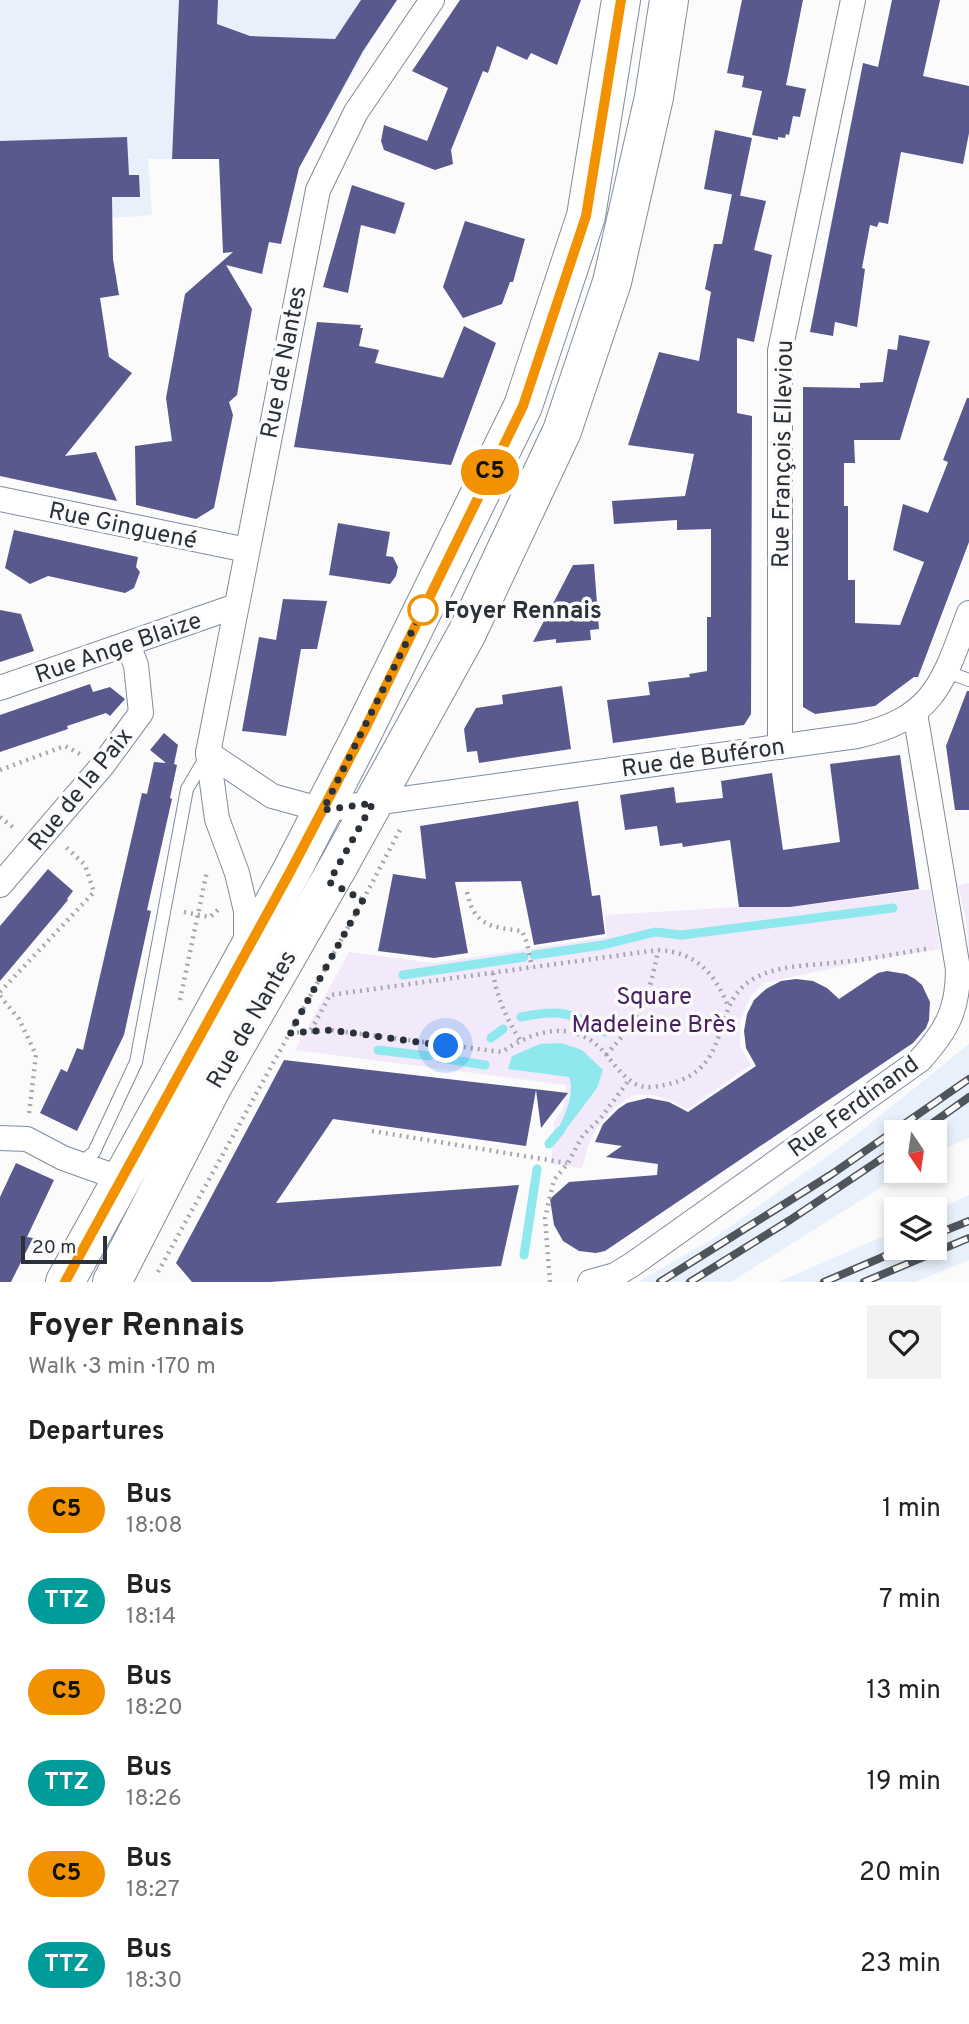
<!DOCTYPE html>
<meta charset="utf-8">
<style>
body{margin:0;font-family:Overpass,sans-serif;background:#f2f2f2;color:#222;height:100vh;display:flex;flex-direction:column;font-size:26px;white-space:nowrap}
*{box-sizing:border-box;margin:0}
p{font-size:23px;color:#767676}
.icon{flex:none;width:38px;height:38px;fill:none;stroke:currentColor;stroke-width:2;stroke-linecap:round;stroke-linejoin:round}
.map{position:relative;height:1282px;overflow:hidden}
.drawer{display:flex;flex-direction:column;background:#fff;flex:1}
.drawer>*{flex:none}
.badge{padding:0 14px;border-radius:23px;font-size:24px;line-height:46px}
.needle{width:46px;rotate:167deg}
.tools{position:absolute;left:884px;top:1120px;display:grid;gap:14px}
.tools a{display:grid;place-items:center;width:63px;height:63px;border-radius:0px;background:#fff;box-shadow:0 4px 10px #0003;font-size:35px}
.scale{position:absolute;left:21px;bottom:18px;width:86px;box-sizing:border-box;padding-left:7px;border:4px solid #2b3139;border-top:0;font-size:19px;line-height:24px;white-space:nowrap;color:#2b3139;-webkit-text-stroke:5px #fbfbfb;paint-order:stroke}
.you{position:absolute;width:35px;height:35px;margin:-18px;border:5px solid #fff;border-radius:50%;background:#1a73e8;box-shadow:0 0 0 10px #1a73e833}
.map>.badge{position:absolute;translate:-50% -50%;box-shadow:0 0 0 4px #fff}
h2{padding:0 28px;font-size:26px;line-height:63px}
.round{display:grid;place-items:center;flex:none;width:74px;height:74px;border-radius:0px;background:#f2f2f2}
.headline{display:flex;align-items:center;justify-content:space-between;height:119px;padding:0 28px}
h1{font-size:33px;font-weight:700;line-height:52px}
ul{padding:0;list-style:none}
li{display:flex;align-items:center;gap:21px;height:91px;padding:0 28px}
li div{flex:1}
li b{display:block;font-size:26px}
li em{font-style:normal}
li .badge{min-width:77px;font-weight:700;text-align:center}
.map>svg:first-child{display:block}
.built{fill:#e8f0fb}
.green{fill:#f2e9fa}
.water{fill:#90e8ef}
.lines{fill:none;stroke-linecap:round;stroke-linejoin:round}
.stream{stroke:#90e8ef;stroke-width:9}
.building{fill:#59598e}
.service-casing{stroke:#7e8c9f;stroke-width:14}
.minor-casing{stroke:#7e8c9f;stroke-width:26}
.primary-casing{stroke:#7e8c9f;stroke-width:40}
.path{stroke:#a5a7aa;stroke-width:4.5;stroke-dasharray:2 5;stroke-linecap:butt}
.service{stroke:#fff;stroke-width:12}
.minor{stroke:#fff;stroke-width:24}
.primary{stroke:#fff;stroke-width:38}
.rail-casing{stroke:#50555b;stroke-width:8}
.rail{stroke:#fbfbfb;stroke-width:5;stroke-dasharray:16;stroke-linecap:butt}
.line-casing{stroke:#fff;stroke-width:16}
.line{stroke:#f39200;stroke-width:10}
.walk{stroke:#2b3139;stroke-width:7;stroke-dasharray:0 12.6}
.stop-dot{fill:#fff;stroke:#f39200;stroke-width:3.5}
.labels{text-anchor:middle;stroke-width:7;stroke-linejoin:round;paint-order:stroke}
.street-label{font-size:24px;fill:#2b3139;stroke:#fbfbfb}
.stop-label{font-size:24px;font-weight:bold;fill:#2b3139;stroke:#fbfbfb;text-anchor:start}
.park-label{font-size:24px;fill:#492163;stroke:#fbfbfb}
</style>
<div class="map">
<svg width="969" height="1282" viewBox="0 0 969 1282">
<rect width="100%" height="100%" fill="#fbfbfb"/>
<g class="built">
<polygon points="0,0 397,0 373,37 304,159 148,159 152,215 112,218 113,269 0,285"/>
<polygon points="969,1044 969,1138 935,1153 934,1132 896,1132 896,1171 907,1171 731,1282 638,1282 717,1236 855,1136"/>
<polygon points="969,1195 969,1260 915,1282 778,1282 896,1231 896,1248 934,1248 935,1211"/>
</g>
<g class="green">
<polygon points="969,883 969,952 966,920 958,885"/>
<path d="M931 889 940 949 867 961 764 983 750 997 740 1022V1045L751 1065 688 1109C674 1101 653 1092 636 1095 620 1099 595 1127 590 1141 586 1150 585 1159 582 1168L551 1164 554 1122 563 1109 566 1085 295 1050 349 952 434 963 607 937 605 915 739 907H790Z"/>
</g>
<path class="water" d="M561 1043 582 1050 603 1070 597 1088 561 1136 559 1127C566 1113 575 1093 569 1077L508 1069 512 1056 540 1044Z"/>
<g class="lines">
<g class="stream">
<polyline points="534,955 603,945 655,932 682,935 893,908"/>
<polyline points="403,975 524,957"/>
<path d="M521 1017C560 1009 571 1012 605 1032"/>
<polyline points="491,1038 503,1029"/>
<polyline points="378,1050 429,1056"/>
<polyline points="440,1058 485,1065"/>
<polyline points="549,1144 560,1131"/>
<polyline points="524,1255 537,1169"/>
</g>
</g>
<g class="building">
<polygon points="179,0 218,0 217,24 250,36 335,39 361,0 397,0 363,51 299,168 281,244 269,242 262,274 226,265 252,309 237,395 229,402 233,415 214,508 196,519 136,505 135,446 172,441 166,398 185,294 233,252 223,253 219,159 172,159"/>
<polygon points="460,0 581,0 557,65 531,53 527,60 497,46 488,73 483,71 451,150 453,164 435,170 384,150 381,141 384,125 427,141 448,88 412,71"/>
<polygon points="742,0 803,0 786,85 806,89 800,117 793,116 789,135 786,134 785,138 778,137 778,140 752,135 762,91 742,87 744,76 727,73"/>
<polygon points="892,0 940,0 923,76 969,86 969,133 963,164 901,152 888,224 879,222 877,227 870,225 862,268 865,269 857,327 835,322 833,336 810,332 863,63 878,67"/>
<polygon points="715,130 752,138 740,196 704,189"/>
<polygon points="127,137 129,175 139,175 140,197 112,197 113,259 119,295 100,298 109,357 132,373 65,456 96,452 117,501 0,476 0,141"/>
<polygon points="352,185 405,203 395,234 361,225 348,293 323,287"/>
<polygon points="732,194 766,201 754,250 772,255 754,342 737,338 737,413 752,416 751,714 744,725 613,743 607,700 650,695 648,682 690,677 689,674 707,671 707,617 711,617 711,529 677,530 677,520 614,524 612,501 685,496 694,454 628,445 659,352 699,361 711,292 705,289 714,244 722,244"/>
<polygon points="465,221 525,239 513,282 510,282 502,304 463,318 443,287"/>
<polygon points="317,322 361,325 360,328 363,328 359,346 379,350 375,363 443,378 464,326 496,343 451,465 294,447"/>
<polygon points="899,335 930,341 900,440 854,440 855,463 844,463 844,506 848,506 848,580 855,580 855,623 900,625 924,562 893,550 903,504 928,513 948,462 943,460 967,398 969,398 969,542 918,677 914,677 875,706 815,714 803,707 803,387 860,388 860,383 883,382 888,349 897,350"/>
<polygon points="338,523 390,532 386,556 393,557 398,567 396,576 390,584 329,575"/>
<polygon points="14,530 138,557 136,567 140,572 134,588 125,593 48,576 30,584 5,568"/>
<polygon points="594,564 599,629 590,630 591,640 556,643 556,639 533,642 573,565"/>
<polygon points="283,599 327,601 317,649 301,649 286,736 242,731 259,637 276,640"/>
<polygon points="0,610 21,614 34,651 0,662"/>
<polygon points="90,684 93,692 110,687 125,699 110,716 106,713 67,726 68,729 0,752 0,715"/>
<polygon points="562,686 571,749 479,763 477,751 467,752 464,729 476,708 503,704 502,695"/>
<polygon points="967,691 969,691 969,810 955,810 946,746"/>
<polygon points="164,733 178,745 174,764 177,765 170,798 172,799 147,910 151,911 124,1035 77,1131 40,1113 61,1069 67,1072 77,1048 83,1050 142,793 147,794 154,762 166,763 150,750"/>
<polygon points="900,755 919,889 790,907 739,907 730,840 683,847 682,843 660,846 657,826 625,830 620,795 674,787 676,803 723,798 721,781 772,773 783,850 840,842 830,764"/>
<polygon points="578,801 592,896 600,895 605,934 534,945 521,881 455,882 468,953 434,958 378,951 393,874 426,879 420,826"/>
<polygon points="48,869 73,891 67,899 68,900 0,981 0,926"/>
<polygon points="887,971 906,974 915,979 922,985 930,1002 929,1020 926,1028 913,1043 605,1251 596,1253 579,1251 563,1241 554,1225 550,1199 569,1182 657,1175 658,1164 606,1157 622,1146 595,1142 603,1124 618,1109 627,1103 648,1098 669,1102 688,1112 756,1066 746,1048 744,1031 747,1014 754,1000 766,989 781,981 796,979 813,981 827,988 839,999 878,973"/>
<polygon points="284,1060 568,1093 541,1128 536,1090 526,1146 333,1119 276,1203 519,1185 501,1266 270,1282 192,1282 176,1263"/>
<polygon points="16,1163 54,1180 27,1237 33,1238 11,1282 0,1282 0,1197"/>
</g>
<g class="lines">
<g class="service-casing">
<g id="service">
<polyline points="947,672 969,680"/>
<polyline points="81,1163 94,1152 136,1062 187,789 206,757"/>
</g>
</g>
<g class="minor-casing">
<g id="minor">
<polyline points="0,499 247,550"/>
<polyline points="0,688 236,606"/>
<polyline points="780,747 780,351 853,0"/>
<path d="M208 753 272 796 323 810 857 736C935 718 943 682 969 613"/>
<polyline points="0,885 102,766 141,713 136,665 128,645"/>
<polyline points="246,945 246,911 237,873 217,819 208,753 318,190 356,112 432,0"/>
<polyline points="0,1138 27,1139 63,1158 122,1179"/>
<path d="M590 1282 615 1275 633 1264 920 1060C947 1030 958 1010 958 969L915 713"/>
</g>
</g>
<g class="primary-casing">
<g id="primary">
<polyline points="65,1282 291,872 361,736 523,406 586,216 621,0"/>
<polyline points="112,1282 212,1087 339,865 467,633 562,431 612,282 654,97 669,0"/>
</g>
</g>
<g class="path">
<polyline points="0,770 65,746 80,754"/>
<polyline points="0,817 15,829"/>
<path d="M467 892C474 926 491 927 522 931L527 943 532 967"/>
<polyline points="363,900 402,826"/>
<polyline points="184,912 210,917 220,908"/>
<path d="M493 973C497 998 506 1018 520 1040"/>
<polyline points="0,992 94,892 85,865 66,847"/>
<polyline points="0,996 19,1019 36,1055 29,1114"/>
<polyline points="180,1000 207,871"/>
<path d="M311 1030 330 995 658 950C697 952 715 974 729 1008"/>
<path d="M290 1033 331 1030 502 1052C531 1032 569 1019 599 1047 614 1061 627 1089 651 1087 740 1078 705 1007 753 979 780 964 811 966 841 962 871 959 901 953 931 948"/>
<path d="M606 1055C640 1017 649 1000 658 950"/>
<polyline points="372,1131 567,1163"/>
<polyline points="158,1272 363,900 357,897"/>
<polyline points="550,1282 545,1218 554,1180 568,1163 583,1135 600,1119 629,1080"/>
</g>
<use href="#service" class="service"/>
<use href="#minor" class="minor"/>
<use href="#primary" class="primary"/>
<g class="rail-casing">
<g id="rail">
<polyline points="920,1132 969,1097"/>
<polyline points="934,1235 969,1221"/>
<polyline points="660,1282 832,1174 969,1079"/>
<polyline points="690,1282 790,1220 896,1149"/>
<polyline points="824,1282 904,1248"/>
<polyline points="864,1282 969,1238"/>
</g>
</g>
<use href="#rail" class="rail"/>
</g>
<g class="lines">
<g class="line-casing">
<polyline id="line" points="65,1282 290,872 365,729 523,406 586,216 621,0"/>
</g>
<use href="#line" class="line"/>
<polyline class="walk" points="423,610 428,599 323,810 373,803 329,882 363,900 290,1033 331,1030 446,1046"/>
</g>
<circle class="stop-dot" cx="423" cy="610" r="14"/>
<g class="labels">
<g class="street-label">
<text transform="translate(283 362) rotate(-79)" y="8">Rue de Nantes</text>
<text transform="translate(782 454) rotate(-89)" y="8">Rue François Elleviou</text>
<text transform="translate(123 525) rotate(12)" y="8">Rue Ginguené</text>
<text transform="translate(118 647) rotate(-19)" y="8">Rue Ange Blaize</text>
<text transform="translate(703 757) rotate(-8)" y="8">Rue de Buféron</text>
<text transform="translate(80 789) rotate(-51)" y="8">Rue de la Paix</text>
<text transform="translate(251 1019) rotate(-60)" y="8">Rue de Nantes</text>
<text transform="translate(853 1106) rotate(-36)" y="8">Rue Ferdinand</text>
</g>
<g class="stop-label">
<text x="444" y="618">Foyer Rennais</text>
</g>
<g class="park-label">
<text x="654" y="1004">Square<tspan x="654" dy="28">Madeleine Brès</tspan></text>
</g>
</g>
</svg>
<div class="tools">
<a><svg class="needle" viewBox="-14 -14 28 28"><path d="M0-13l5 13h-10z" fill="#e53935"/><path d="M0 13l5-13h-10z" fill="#767676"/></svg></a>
<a><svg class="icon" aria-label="layers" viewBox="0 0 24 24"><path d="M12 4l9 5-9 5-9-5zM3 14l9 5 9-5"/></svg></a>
</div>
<div class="scale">20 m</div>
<div class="you" style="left:446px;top:1046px"></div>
<b class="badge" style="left:490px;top:472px;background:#f39200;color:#111">C5</b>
</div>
<section class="drawer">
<div class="headline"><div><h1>Foyer Rennais</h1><p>Walk · 3 min · 170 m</p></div><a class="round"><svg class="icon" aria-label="heart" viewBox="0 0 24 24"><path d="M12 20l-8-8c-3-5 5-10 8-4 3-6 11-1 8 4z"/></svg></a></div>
<h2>Departures</h2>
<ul>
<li><span class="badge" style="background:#f39200;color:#111">C5</span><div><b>Bus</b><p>18:08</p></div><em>1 min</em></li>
<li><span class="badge" style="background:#009c99;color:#fff">TTZ</span><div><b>Bus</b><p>18:14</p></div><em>7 min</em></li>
<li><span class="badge" style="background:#f39200;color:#111">C5</span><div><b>Bus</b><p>18:20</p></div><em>13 min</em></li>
<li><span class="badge" style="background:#009c99;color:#fff">TTZ</span><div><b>Bus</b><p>18:26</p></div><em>19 min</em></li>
<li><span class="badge" style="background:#f39200;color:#111">C5</span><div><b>Bus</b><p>18:27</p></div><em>20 min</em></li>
<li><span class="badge" style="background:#009c99;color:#fff">TTZ</span><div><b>Bus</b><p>18:30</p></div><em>23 min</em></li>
</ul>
</section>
